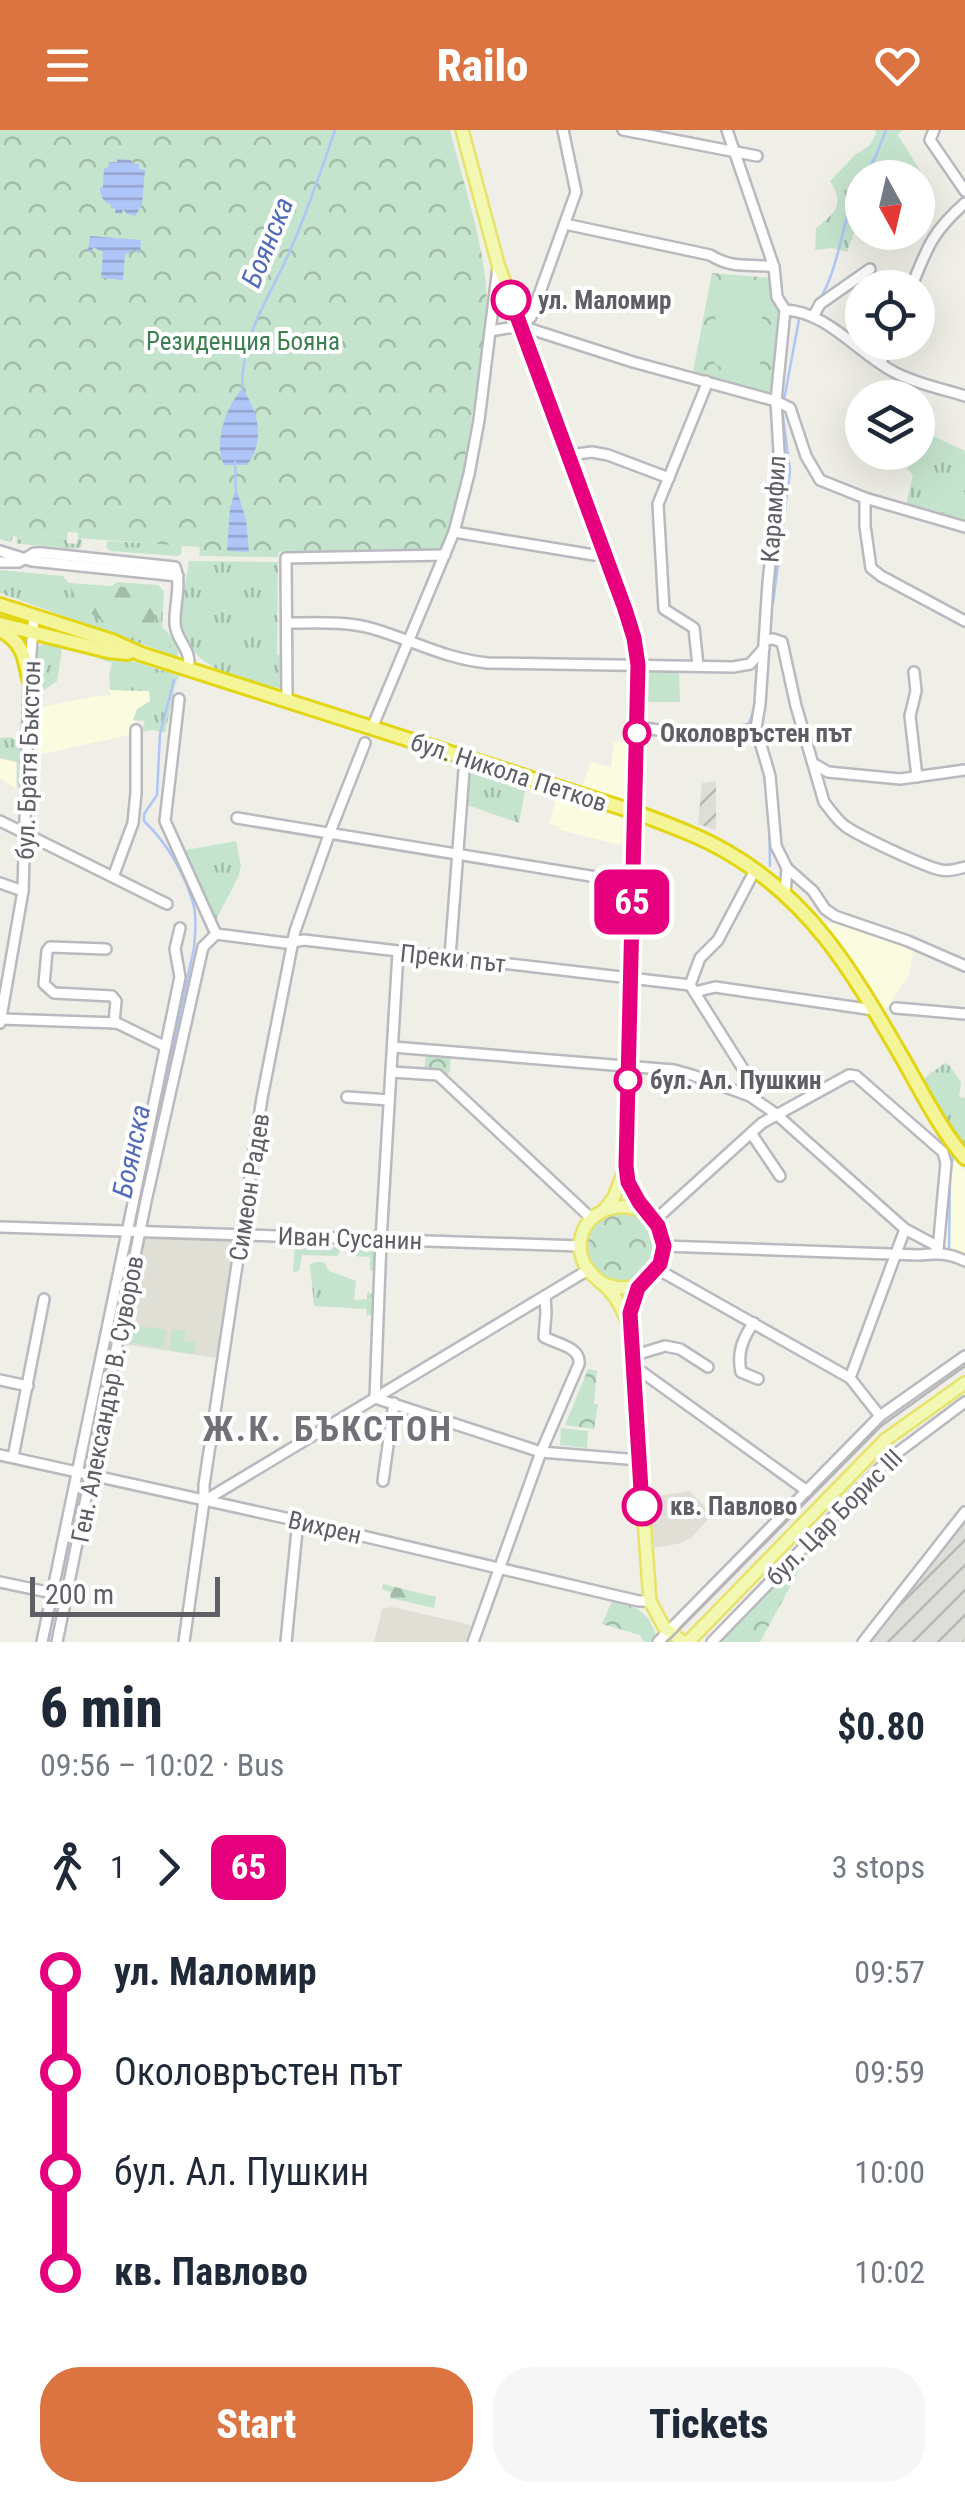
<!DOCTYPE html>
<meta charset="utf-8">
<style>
body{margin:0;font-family:"Roboto Condensed",sans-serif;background:#f6f6f7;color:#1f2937;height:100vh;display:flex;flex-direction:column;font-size:38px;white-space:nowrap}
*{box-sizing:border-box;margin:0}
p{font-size:32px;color:#747a83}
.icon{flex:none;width:55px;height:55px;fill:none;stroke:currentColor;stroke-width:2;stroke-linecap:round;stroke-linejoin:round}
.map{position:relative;height:1512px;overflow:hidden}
.panel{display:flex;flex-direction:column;background:#fff;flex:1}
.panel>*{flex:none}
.badge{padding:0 20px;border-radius:15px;font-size:35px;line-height:65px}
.needle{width:65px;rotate:172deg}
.buttons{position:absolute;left:845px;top:30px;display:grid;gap:20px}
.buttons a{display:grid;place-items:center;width:90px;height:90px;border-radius:50%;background:#fff;box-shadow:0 10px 40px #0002;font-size:50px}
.scale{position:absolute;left:30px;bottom:25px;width:190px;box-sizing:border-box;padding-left:10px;border:5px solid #5e5f65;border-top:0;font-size:28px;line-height:35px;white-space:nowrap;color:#5e5f65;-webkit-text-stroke:8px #fff;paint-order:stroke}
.map>.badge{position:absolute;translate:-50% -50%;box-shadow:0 0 0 5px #fff}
.legs{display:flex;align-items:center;gap:15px;height:110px;padding:0 40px;font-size:32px}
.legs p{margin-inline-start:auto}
.head{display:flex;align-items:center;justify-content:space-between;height:170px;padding:0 40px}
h1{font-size:55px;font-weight:800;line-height:75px}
.cta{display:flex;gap:20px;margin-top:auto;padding:20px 40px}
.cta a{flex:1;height:115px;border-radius:40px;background:#db7441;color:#fff;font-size:40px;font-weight:800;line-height:115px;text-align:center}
.cta a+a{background:#f6f6f7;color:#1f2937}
ul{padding:0 40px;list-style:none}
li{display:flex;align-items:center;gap:35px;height:100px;font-size:38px}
li i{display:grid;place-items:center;width:15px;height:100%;margin:0 12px;background:currentColor}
li i::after{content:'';width:25px;height:25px;margin:-12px;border:8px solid;border-radius:50%;background:#fff}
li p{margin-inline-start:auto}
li:first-child i{background:linear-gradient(#0000 50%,currentColor 0)}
li:last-child i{background:linear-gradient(currentColor 50%,#0000 0)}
header{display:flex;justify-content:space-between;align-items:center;height:130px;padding:0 40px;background:#db7441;color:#fff;font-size:45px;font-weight:800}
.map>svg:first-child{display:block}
.commercial{fill:#fbfbdf}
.industrial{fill:url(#industrial-furrows)}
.education{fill:#dfdfd5}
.grass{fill:url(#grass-tufts)}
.forest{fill:url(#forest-firs)}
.park{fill:url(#park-crowns)}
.garden{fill:#c5e4cd}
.water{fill:url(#water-rules)}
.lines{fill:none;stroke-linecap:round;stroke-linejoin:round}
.stream{stroke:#aec5f8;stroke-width:2.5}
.minor-casing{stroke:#b9b9bf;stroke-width:14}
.major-casing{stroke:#e6e369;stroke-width:16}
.highway-casing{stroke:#e2d614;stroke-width:18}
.minor{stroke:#fff;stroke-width:9}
.major{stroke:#f2f8b2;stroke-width:11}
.highway{stroke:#f4f498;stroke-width:12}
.tram{stroke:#b6b6b7;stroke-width:2.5}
.line-1-casing{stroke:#fff;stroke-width:22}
.line-1{stroke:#e6007e;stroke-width:15}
.stop-1-dot{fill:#fff;stroke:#e6007e;stroke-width:5}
.labels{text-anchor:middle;stroke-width:8;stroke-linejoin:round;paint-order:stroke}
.stop-label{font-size:25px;font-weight:bold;fill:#5e5f65;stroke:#fff;text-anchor:start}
.park-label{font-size:25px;fill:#3c7f50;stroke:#fff}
.street-label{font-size:25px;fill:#5e5f65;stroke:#fff}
.water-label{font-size:28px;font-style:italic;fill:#516aba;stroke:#fff}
.district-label{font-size:35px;font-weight:bold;letter-spacing:2.5px;fill:#6f7177;stroke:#fff}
</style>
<header><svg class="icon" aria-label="menu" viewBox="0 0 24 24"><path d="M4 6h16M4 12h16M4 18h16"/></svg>Railo<svg class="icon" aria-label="heart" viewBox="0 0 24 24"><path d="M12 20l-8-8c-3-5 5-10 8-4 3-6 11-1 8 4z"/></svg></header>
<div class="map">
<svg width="965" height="1512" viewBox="0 0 965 1512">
<defs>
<pattern id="industrial-furrows" width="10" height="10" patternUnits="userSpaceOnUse" patternTransform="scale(2.5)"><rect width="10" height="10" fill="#deded9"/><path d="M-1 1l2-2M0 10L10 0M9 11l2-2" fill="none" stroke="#b7b7b4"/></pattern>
<pattern id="grass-tufts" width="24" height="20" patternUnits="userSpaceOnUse" patternTransform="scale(2.5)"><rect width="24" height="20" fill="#c5e4cd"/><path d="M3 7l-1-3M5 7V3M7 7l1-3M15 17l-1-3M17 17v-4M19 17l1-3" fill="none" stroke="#a3bcaa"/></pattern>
<pattern id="forest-firs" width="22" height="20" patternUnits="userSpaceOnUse" patternTransform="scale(2.5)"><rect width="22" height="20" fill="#c5e4cd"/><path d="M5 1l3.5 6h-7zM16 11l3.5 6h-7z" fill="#a3bcaa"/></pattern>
<pattern id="park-crowns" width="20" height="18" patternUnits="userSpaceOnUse" patternTransform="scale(2.5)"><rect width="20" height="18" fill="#c5e4cd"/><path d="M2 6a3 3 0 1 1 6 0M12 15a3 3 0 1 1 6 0" fill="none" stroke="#a3bcaa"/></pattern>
<pattern id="water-rules" width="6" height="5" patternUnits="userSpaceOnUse" patternTransform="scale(2.5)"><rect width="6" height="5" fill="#aec5f8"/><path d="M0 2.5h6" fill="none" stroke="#91a3cc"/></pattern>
</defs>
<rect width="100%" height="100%" fill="#efefe7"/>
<g class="commercial">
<polygon points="110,560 149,561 150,572 137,579 135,584 134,604 38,625 37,578 95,566 110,566"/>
<polygon points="614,612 627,613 627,670 582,656 591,632 611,637"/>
<polygon points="0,629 16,632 16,659 0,648"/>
<polygon points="556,668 626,689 625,716 560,700 560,697 549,694"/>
<polygon points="837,790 914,817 909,845 884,882 859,840 826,795"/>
<polygon points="954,1028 965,1041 965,1126 943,1116"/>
</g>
<g class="industrial">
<polygon points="716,651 716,700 698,694 702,653"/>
<polygon points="965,1391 965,1509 963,1512 869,1512"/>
</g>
<g class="education">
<polygon points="144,1108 234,1109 217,1228 122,1214"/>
<polygon points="689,1361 713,1384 692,1407 682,1413 654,1418 651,1367"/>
<polygon points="392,1477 410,1481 471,1495 465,1512 374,1512 382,1479"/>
</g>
<g class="grass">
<path d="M875 0H902L898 5 924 47 918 55V48H862V91L853 105 847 122 832 118 815 120 816 98C836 83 845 74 830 51L856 24 869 16 876 4Z"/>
<polygon points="920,300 965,321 965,392 953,391 906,375 913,345 907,339 912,323 918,322"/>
<polygon points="0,402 67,407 67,413 77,414 78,408 82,409 82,416 77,419 20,414 16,413 17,407 13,406 11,412 0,409"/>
<polygon points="107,411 182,415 181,424 178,426 110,421 106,417"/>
<polygon points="211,420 279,421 278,427 199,426 200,421 210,422"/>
<path d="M189 431 278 432 277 524 282 525 283 547 280 558C249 555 190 536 183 502 179 480 186 453 189 431Z"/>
<polygon points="0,440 63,446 69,453 110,457 117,452 158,455 164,461 162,497 179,514 178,527 0,463"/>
<polygon points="47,513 62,519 57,551 35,567 38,520 39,516"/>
<polygon points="101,526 122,528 180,546 176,552 165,603 153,600 141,602 145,591 133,590 137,579 150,571 149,561 110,560 109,545 112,533 97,528"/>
<polygon points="10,607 21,614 20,653 17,659 17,632 0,628 0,608"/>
<polygon points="472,640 526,656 519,693 464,674 467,644"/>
<polygon points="236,711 241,736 239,745 214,794 180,721"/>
<polygon points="945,933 949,935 961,952 959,967 965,968 965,1014 949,995 923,949"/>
<polygon points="352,1113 376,1115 375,1141 370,1140 370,1127 351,1126"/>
<polygon points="295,1114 342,1118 337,1126 302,1125 299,1141 293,1142"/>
<polygon points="317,1132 324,1132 329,1141 356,1151 354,1170 367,1169 368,1162 374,1165 371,1185 367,1186 366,1179 314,1176 310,1134"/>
</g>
<g class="forest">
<path d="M69 453 152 459 157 465 154 495 171 514 170 518 162 517C130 504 80 490 69 453Z"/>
<polygon points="383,1454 436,1467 434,1478 390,1468 391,1462 382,1459"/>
</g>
<g class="park">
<path d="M0 0H450C462 49 482 106 486 157 489 192 481 229 476 263 467 316 460 369 441 420L249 422 211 420 210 422 200 421 199 417 78 408V403L68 402 67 407 0 402Z"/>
<polygon points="712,143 775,148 785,180 776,271 692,247"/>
<polygon points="426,920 451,922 450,941 443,950 424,944"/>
<circle cx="622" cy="1117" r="36"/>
<polygon points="588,1239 597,1241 594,1273 598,1275 594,1299 565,1295"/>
<polygon points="812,1411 814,1413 760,1512 719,1512 775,1450 784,1450 792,1443 792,1432"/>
<path d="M613 1469C636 1478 648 1480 656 1505L650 1512H644L640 1505 602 1494Z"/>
</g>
<g class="garden">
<path d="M732 149 754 152 763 163 760 238 755 245C741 244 719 242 712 229L718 159 722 153Z"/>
<polygon points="647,541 679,541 680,572 647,572"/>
<polygon points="133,1195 166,1200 163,1218 130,1213"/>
<polygon points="172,1199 186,1201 184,1213 186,1211 195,1212 194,1224 169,1220"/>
<polygon points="561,1298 588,1301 587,1318 560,1315"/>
</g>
<g class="water">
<path d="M117 29 131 30V33L139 34V39L145 40 142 75 135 86 127 84 123 79 122 84 115 83 116 79 111 78V75C104 72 100 67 100 58L103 57 104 38H108L109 32H117Z"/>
<polygon points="90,106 141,110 140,124 137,123 136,120 131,120 130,124 125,124 123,150 101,148 103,122 93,117 92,121 88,121"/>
<path d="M242 259C259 280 265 313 247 335H224C213 313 226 277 242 259Z"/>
<polygon points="236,358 246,389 249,422 227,421 230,378"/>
</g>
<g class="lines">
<g class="stream">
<polyline points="863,48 875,28 886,0"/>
<path d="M820 169C842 132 841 86 862 49"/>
<path d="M242 260C242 202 267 173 289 123 307 83 321 41 335 0"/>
<polyline points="784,270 800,184"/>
<polyline points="235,332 236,359"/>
<polyline points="773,473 790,341 782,279"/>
<polyline points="749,594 756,573"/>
<polyline points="750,602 764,641"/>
<polyline points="769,689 770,736"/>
<path d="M133 1099 194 818C195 805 197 790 194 777 186 745 167 713 144 691V684L157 665 160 604 174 550"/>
<polyline points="949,1119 950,1043 953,1026 950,1019"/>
<polyline points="84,1339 132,1107"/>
<polyline points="48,1512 82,1347"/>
</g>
<g class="minor-casing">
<g id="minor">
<polyline points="623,0 757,26"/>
<polyline points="727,0 774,137 777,167 785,180 776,271 780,339 768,453 760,574 756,598 770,646 776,716 787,738 785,764"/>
<polyline points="934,0 930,10 965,61"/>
<path d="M565 94 710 125C734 140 749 133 774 137"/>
<path d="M911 158C927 118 932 102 965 73"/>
<path d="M785 180C829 182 859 225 896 243 917 254 943 259 965 266"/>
<polyline points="813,187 820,174 870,139"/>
<polyline points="521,196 531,187 576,62 563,0"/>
<polyline points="490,201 521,196 633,232 776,271 790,278 806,326 820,350 865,368 965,397"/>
<polyline points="881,233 888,212"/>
<polyline points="569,325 592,322 608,325 669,348"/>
<polyline points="865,368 865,396 871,438 881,446 965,491"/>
<polyline points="454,402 594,425 605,423"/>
<polyline points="0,421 32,431 178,446"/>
<path d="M0 432H19L34 423H42L175 437C182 455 174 475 175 494 176 511 193 520 188 539"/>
<path d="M287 493C316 493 346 491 374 499 414 511 446 529 488 533L733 537 750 534 764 518"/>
<path d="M765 510 773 509 782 512 796 576 824 672C830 680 837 690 845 696 859 706 925 737 941 740 949 742 957 739 965 737"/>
<polyline points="698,536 694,498 664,479 658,374 706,256 706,251"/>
<polyline points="914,542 916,561 910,586 917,647"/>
<polyline points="179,569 165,691 216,804"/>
<polyline points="287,571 286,428 445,425"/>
<path d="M637 597C679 603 714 609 756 598"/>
<polyline points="372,598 454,402 469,344 479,290 498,137"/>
<polyline points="816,635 828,642 900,649 965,640"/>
<polyline points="237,688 633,753"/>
<polyline points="0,691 167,774"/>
<polyline points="787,738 813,761 825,779 835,786 908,811 965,836"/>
<polyline points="113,747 133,693 136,663 136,600"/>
<polyline points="0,753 23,761"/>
<polyline points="216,804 286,813 304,810 690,855"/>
<polyline points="106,819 50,817 47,821 44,854 54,863 112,866 116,871 114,893"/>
<polyline points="398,822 381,1110 375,1268 541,1322 639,1330"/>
<polyline points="450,827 465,627"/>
<polyline points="695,862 715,857 874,880"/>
<polyline points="896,878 965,884"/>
<polyline points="1,889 117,893 164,916"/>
<polyline points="0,893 23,761 29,549 34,485"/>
<polyline points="393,917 674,940 692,945 750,966 776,984 905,1099 935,1115 937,1123"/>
<polyline points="391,942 438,945 592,1089"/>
<polyline points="750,966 750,950 690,855 700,828 718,810 755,740"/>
<polyline points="347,967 389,970"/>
<polyline points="751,1003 780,1046"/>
<polyline points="654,1091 762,993 849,945 856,946 943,1022 946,1033 938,1120"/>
<polyline points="0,1097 581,1116"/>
<path d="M663 1116 919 1125C937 1123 949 1123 965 1131"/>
<polyline points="657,1139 850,1248 880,1286"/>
<path d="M754 1193C742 1208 737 1224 741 1242L758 1249"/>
<polyline points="632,1226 665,1216 680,1219 708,1237"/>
<polyline points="633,1242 642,1242 807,1361"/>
<polyline points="850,1248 905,1099"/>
<polyline points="0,1250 28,1256"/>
<polyline points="0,1325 299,1391 617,1466 639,1471 650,1471"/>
<polyline points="13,1327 44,1169"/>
<polyline points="383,1351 394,1273"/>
<polyline points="204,1371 588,1140"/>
<polyline points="0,1452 52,1463"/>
<polyline points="42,1512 180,847 175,819 180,798"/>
<polyline points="57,1512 146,1071 203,817 216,804"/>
<polyline points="184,1512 204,1371 204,1355 262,968 295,801 330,702 365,613"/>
<polyline points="286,1512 298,1390"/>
<path d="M473 1512 541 1322 579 1234C581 1217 557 1214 544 1207L546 1183 545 1166"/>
<polyline points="658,1512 880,1286 965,1226"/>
<polyline points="712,1512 889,1329 965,1272"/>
<polyline points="863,1512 965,1382"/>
</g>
</g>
<g class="major-casing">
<g id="major">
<path d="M462 0 498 134 625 479 638 535 626 1037C628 1048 630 1057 636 1067 641 1077 649 1084 656 1093 669 1111 664 1137 646 1150 632 1161 615 1159 600 1152"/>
<polyline points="605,1079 614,1067 625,1039"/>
<polyline points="642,1154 633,1171 630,1203 650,1471 664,1497 683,1512"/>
<path d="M628 1195C624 1182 619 1170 609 1160 600 1150 589 1145 583 1131 569 1092 610 1065 644 1082"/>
<polyline points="688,1512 885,1310 965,1253"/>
</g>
</g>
<g class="highway-casing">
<g id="highway">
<path d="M0 475 112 511 141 524 635 682C666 694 698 705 727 722 809 769 850 838 896 917 918 954 937 995 965 1028"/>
<polyline points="0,494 108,521 128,523"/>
<path d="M0 500C22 511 25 527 29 549"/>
</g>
</g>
<use href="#minor" class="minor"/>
<use href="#major" class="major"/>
<use href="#highway" class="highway"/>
<polyline class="tram" points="667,1512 881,1296 965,1236"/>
</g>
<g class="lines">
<g class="line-1-casing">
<polyline id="line-1" points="511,170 625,479 634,508 638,535 626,1036 628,1052 639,1072 658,1096 664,1116 660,1134 638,1158 630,1183 642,1376"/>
</g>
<use href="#line-1" class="line-1"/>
</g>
<g class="stop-1-dot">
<circle cx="511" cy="170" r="18"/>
<circle cx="637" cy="603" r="12"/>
<circle cx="628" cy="950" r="12"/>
<circle cx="642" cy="1376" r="18"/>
</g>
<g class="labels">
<g class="stop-label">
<text x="538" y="179">ул. Маломир</text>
<text x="660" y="612">Околовръстен път</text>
<text x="650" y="959">бул. Ал. Пушкин</text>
<text x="670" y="1385">кв. Павлово</text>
</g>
<g class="park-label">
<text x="243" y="220">Резиденция Бояна</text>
</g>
<g class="street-label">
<text transform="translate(773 379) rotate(-86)" y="9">Карамфил</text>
<text transform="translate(28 630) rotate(-88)" y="9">бул. Братя Бъкстон</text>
<text transform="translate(509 642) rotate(18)" y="9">бул. Никола Петков</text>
<text transform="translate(453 828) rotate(6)" y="9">Преки път</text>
<text transform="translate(249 1057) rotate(-81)" y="9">Симеон Радев</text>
<text transform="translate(350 1108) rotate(2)" y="9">Иван Сусанин</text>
<text transform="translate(107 1269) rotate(-79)" y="9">Ген. Александър В. Суворов</text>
<text transform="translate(834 1387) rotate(-45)" y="9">бул. Цар Борис III</text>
<text transform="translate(325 1397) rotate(13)" y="9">Вихрен</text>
</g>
<g class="water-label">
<text transform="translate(267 112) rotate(-68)" y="10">Боянска</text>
<text transform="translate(131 1021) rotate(-78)" y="10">Боянска</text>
</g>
<g class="district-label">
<text x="328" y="1311">Ж.К. БЪКСТОН</text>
</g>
</g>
</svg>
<div class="buttons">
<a><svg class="needle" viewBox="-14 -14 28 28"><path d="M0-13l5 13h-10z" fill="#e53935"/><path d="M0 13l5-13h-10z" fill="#747a83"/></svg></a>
<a><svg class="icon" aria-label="locate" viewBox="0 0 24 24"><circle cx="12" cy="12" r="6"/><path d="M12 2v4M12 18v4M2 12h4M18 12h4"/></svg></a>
<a><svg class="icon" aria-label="layers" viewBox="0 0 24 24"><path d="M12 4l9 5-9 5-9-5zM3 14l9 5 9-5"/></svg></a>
</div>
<div class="scale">200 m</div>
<b class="badge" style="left:632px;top:772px;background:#e6007e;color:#fff">65</b>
</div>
<section class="panel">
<div class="head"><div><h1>6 min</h1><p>09:56 – 10:02 · Bus</p></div><b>$0.80</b></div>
<div class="legs"><svg class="icon" aria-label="walk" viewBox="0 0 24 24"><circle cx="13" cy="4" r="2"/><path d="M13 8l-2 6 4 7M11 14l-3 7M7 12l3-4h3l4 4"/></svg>1<svg class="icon" aria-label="forward" viewBox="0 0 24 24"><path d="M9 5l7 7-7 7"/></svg><b class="badge" style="background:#e6007e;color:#fff">65</b><p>3 stops</p></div>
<ul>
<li><i style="color:#e6007e"></i><b>ул. Маломир</b><p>09:57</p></li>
<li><i style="color:#e6007e"></i><span>Околовръстен път</span><p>09:59</p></li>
<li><i style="color:#e6007e"></i><span>бул. Ал. Пушкин</span><p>10:00</p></li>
<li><i style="color:#e6007e"></i><b>кв. Павлово</b><p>10:02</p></li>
</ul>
<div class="cta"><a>Start</a><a>Tickets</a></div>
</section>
